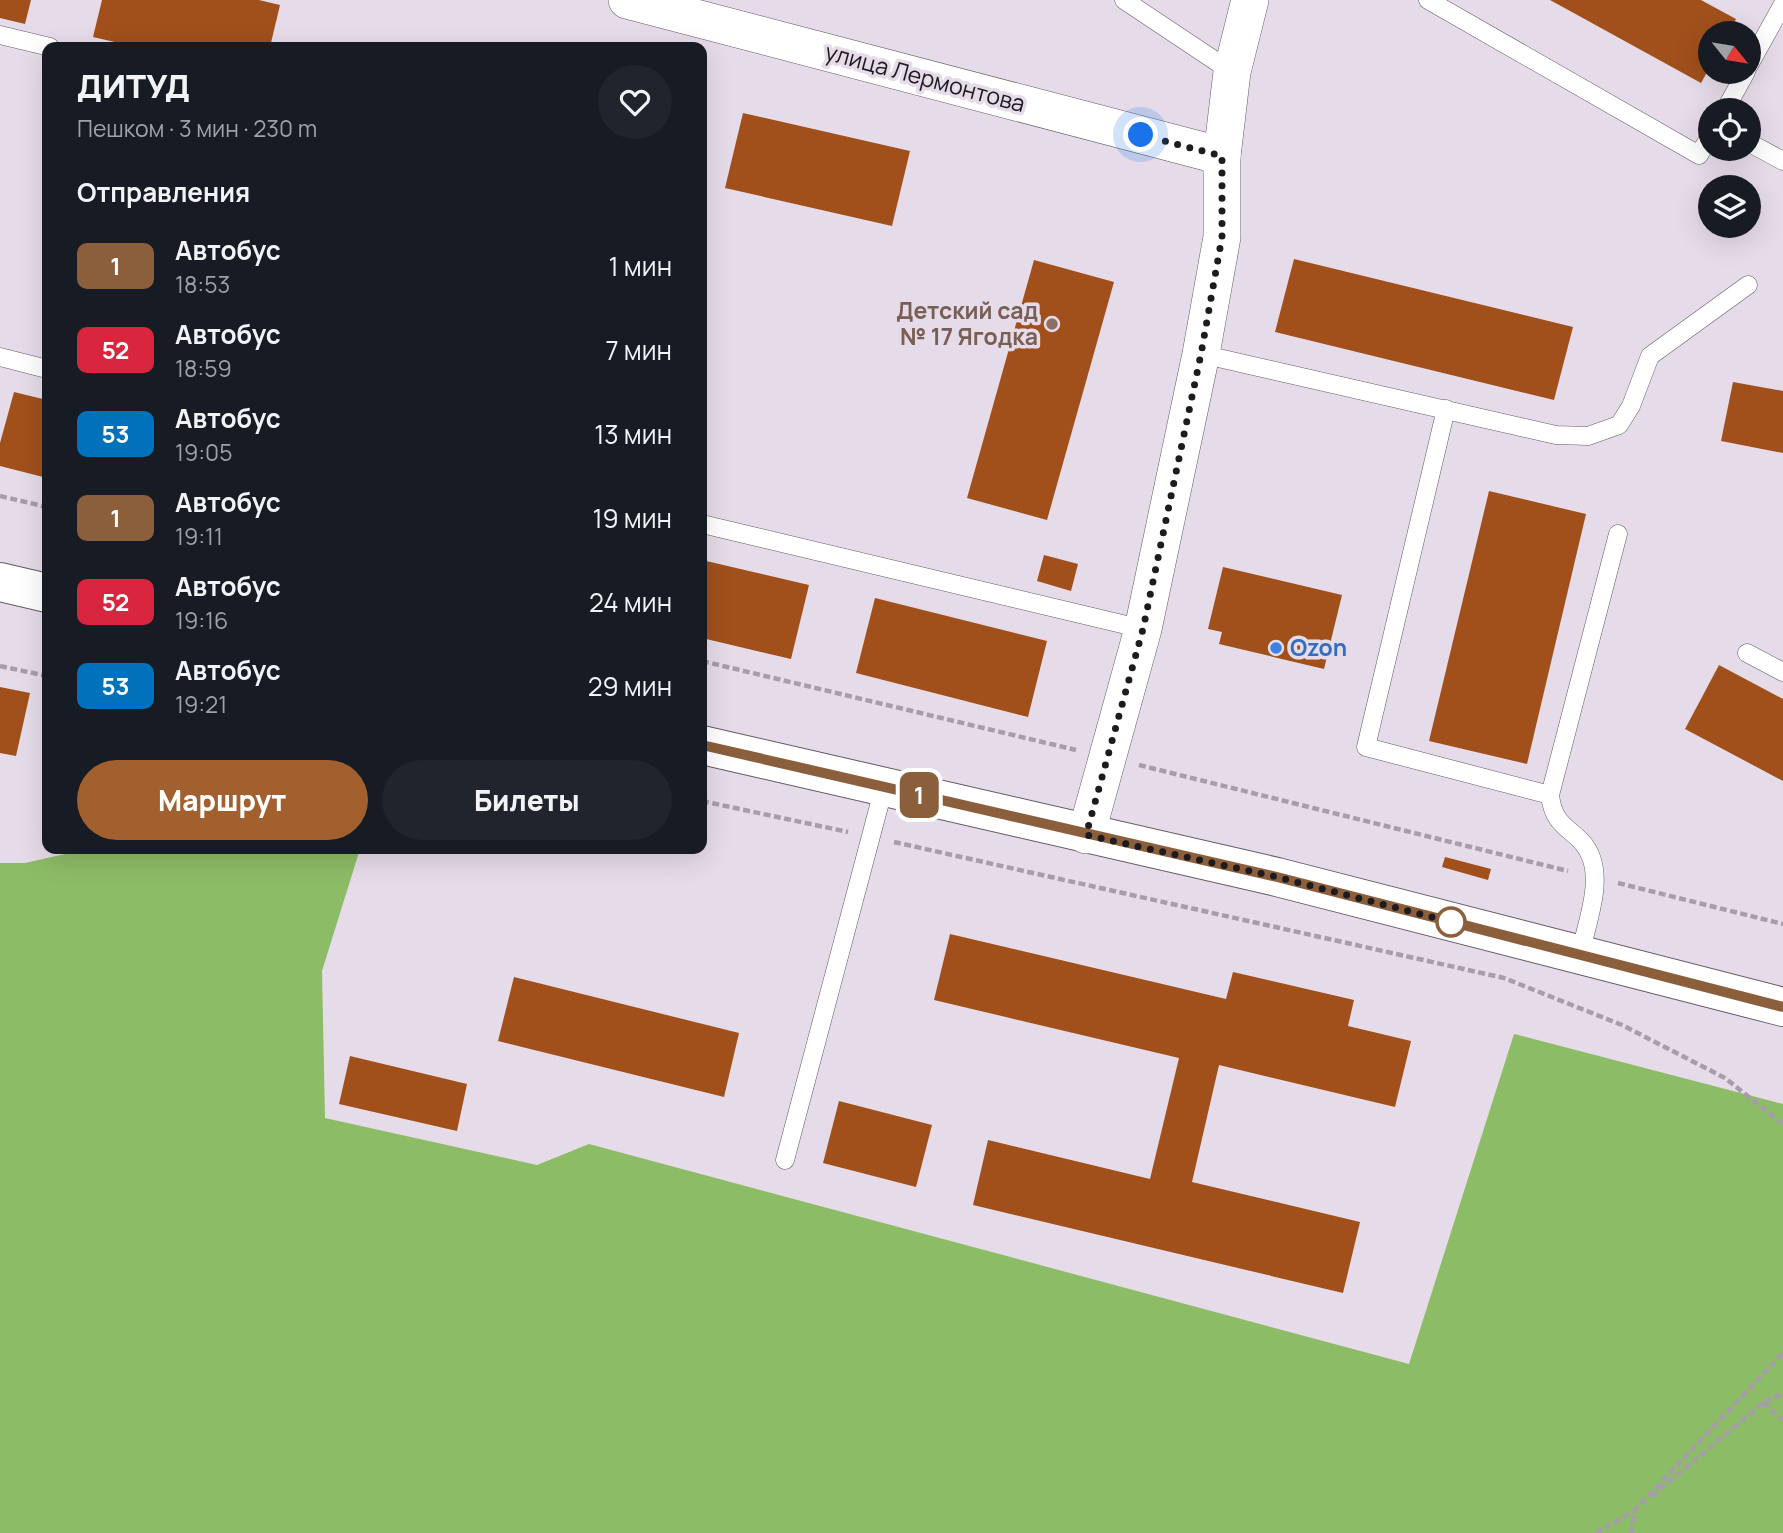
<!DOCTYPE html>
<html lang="ru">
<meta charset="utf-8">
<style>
body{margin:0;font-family:Manrope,sans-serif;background:#20242c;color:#f1f3f6;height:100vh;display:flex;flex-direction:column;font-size:26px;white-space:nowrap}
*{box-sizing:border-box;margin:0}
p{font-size:23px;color:#9ea1a6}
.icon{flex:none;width:38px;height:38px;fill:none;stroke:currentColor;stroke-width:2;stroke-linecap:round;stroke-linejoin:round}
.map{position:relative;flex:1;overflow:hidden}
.side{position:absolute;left:42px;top:42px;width:665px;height:812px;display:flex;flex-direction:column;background:#171b24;border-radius:14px;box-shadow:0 7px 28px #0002}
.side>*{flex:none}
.badge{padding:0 14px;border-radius:10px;font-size:24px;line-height:46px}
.needle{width:46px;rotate:120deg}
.fabs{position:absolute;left:1698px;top:21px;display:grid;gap:14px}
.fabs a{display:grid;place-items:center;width:63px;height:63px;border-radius:50%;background:#171b24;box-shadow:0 7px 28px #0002;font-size:35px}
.you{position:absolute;width:35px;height:35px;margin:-18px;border:5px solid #fff;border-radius:50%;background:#1a73e8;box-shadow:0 0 0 10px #1a73e833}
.map>.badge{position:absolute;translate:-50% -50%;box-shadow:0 0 0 4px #fff}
h2{padding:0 35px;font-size:26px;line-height:63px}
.round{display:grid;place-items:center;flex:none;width:74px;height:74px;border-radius:37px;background:#20242c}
.head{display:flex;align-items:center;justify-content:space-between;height:119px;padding:0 35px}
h1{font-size:33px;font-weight:800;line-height:52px}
.button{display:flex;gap:14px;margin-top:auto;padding:14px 35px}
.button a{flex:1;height:80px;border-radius:42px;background:#a3602f;color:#fff;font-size:28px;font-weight:800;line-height:80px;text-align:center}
.button a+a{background:#20242c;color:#f1f3f6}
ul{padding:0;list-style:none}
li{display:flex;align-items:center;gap:21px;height:84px;padding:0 35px}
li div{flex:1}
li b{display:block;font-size:26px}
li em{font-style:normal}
li .badge{min-width:77px;font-weight:700;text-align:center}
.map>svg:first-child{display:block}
.forest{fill:#8dbc67}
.building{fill:#a1501c}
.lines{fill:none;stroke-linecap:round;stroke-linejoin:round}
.lane-casing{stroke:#625964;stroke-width:19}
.street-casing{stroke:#625964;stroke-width:38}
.secondary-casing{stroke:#625964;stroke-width:40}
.path{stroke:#a59da7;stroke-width:4.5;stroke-dasharray:7 3.5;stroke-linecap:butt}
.lane{stroke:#fff;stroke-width:18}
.street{stroke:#fff;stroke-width:37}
.secondary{stroke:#fff;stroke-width:38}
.line-casing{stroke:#fff;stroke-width:16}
.line{stroke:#8b5e3c;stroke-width:10}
.walk{stroke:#1e1b1f;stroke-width:7;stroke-dasharray:0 12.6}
.education-dot{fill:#8d6e63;stroke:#e6dce9;stroke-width:2.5}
.shop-dot{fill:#3f7fe0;stroke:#e6dce9;stroke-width:2.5}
.stop-dot{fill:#fff;stroke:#8b5e3c;stroke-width:3.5}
.labels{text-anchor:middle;stroke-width:7;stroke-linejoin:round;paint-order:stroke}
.street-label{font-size:23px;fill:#1e1b1f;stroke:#e6dce9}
.education-label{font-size:23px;font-weight:bold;fill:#785e54;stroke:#e6dce9;text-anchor:end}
.shop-label{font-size:23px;font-weight:bold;fill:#366cbe;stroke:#e6dce9;text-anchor:start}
</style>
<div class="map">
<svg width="1783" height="1533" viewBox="0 0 1783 1533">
<rect width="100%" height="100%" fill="#e6dce9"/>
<polygon class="forest" points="87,849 360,849 322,971 325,1118 537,1165 589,1144 1409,1364 1514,1034 1783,1104 1783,1533 0,1533 0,863 25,863"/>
<g class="building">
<polygon points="0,0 31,0 25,24 0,18"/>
<polygon points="102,0 259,0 280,5 270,47 136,47 93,37"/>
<polygon points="1550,0 1701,0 1736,19 1729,33 1710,33 1710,67 1701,83"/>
<polygon points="743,113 910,151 892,226 725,188"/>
<polygon points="1294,259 1573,327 1554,400 1275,332"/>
<polygon points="1034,260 1114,282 1047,520 967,498"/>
<polygon points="1733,382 1783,391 1783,453 1721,441"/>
<polygon points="14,392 47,400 47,478 0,466 0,443"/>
<polygon points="1489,491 1586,514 1527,764 1429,741"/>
<polygon points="1044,555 1078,564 1071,591 1037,581"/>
<polygon points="702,560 809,585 791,659 702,638"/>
<polygon points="1223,567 1342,595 1324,669 1219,644 1222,632 1208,629"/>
<polygon points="875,598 1047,641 1028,717 856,673"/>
<polygon points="1719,665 1783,699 1783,781 1685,729"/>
<polygon points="0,687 30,693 16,756 0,753"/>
<polygon points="1445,857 1491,869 1488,880 1442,867"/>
<polygon points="950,934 1226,999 1233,972 1354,1000 1348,1026 1411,1041 1395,1107 1219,1065 1192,1182 1360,1222 1343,1293 973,1205 988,1140 1150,1179 1179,1058 934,1000"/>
<polygon points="514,977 739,1033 724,1097 498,1041"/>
<polygon points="350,1056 467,1084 457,1131 339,1104"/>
<polygon points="839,1101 932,1125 916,1187 823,1163"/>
</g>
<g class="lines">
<g class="lane-casing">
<g id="lane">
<polyline points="1124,0 1232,72"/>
<polyline points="1428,0 1699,155 1710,136"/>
<polyline points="0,35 50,47"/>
<polyline points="1748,67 1783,4"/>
<polyline points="1725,110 1746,72"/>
<polyline points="1748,142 1783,161"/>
<polyline points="1201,354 1556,435 1588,436 1619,425 1631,406 1650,356 1748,285"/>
<polyline points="0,357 47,369"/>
<path d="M1446 409 1366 747 1550 795C1554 833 1580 828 1591 857 1602 886 1586 925 1580 955"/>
<polyline points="702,524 1143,629"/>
<polyline points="1747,653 1783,672"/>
<polyline points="1550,795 1618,534"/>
<polyline points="785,1160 884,787"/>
</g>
</g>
<g class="street-casing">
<g id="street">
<polyline points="627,0 1222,156"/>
<polyline points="1086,835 1143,629 1201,354 1222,237 1222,156 1232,72 1250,0"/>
</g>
</g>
<g class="secondary-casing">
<g id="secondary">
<polyline points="0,582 47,593"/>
<polyline points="702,745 1277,877 1783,1007"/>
</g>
</g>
<g class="path">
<polyline points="0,496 47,507"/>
<polyline points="702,661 1076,750"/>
<polyline points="0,666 47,676"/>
<polyline points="1139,765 1568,871"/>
<polyline points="702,801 848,832"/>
<polyline points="894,842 1504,978 1622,1025 1725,1078 1783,1124"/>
<polyline points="1618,883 1783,924"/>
<polyline points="1763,1403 1783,1420"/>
<polyline points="1652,1496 1763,1403 1783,1393"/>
<polyline points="1596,1533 1635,1510"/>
<polyline points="1631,1533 1635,1510 1783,1353"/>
</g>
<use href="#lane" class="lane"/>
<use href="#street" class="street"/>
<use href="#secondary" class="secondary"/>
</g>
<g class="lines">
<g class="line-casing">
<polyline id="line" points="702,745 1277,877 1783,1007"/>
</g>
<use href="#line" class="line"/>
<polyline class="walk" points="1141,135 1222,156 1222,237 1201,354 1143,629 1086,835 1277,877 1451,922"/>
</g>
<circle class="education-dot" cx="1052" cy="324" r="7"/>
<circle class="shop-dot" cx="1276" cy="648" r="7"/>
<circle class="stop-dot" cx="1451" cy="922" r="14"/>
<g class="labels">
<g class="street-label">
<text transform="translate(925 78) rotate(15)" y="8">улица Лермонтова</text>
</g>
<g class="education-label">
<text x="1038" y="319">Детский сад<tspan x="1038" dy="26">№ 17 Ягодка</tspan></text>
</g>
<g class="shop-label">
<text x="1290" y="656">Ozon</text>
</g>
</g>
</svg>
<div class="fabs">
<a><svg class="needle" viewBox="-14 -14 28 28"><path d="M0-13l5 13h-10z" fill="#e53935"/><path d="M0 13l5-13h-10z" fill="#9ea1a6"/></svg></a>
<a><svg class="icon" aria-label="locate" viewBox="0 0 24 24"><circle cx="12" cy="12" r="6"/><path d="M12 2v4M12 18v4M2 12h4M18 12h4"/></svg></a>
<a><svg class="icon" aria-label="layers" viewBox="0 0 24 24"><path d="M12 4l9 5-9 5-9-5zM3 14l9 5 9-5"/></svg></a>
</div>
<div class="you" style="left:1141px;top:135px"></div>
<b class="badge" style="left:919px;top:795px;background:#8b5e3c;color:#fff">1</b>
<section class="side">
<div class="head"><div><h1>ДИТУД</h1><p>Пешком · 3 мин · 230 m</p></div><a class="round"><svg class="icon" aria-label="heart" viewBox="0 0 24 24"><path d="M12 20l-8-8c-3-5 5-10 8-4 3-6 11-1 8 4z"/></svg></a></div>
<h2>Отправления</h2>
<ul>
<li><span class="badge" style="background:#8b5e3c;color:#fff">1</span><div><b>Автобус</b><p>18:53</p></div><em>1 мин</em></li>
<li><span class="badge" style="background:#d7263d;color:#fff">52</span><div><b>Автобус</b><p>18:59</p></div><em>7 мин</em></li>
<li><span class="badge" style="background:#0072bc;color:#fff">53</span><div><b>Автобус</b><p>19:05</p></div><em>13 мин</em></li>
<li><span class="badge" style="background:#8b5e3c;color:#fff">1</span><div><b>Автобус</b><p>19:11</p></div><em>19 мин</em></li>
<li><span class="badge" style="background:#d7263d;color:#fff">52</span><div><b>Автобус</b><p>19:16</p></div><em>24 мин</em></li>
<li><span class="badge" style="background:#0072bc;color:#fff">53</span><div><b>Автобус</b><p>19:21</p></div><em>29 мин</em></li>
</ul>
<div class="button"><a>Маршрут</a><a>Билеты</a></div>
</section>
</div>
